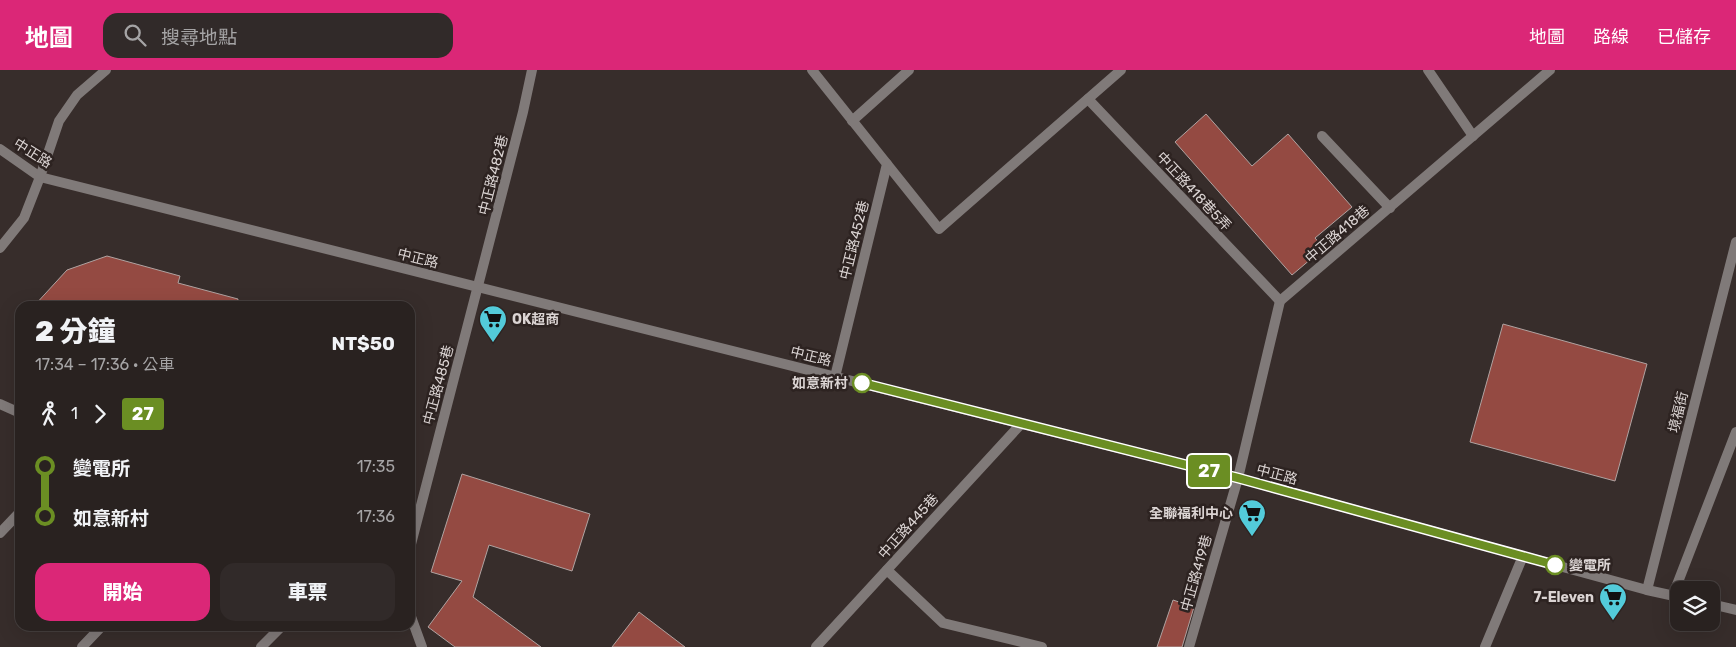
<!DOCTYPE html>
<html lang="zh-TW">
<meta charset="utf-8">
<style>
body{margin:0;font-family:Rubik,"Noto Sans TC",sans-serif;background:#312a29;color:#f1f3f6;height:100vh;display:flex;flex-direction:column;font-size:19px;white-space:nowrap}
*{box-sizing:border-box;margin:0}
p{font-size:16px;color:#a5a4a5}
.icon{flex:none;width:28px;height:28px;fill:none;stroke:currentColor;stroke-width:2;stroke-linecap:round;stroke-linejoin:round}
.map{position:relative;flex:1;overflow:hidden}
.drawer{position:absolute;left:15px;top:231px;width:400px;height:330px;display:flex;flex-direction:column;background:#292220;border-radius:15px;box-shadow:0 5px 20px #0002,0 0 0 1px #453f3e}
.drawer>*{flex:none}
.badge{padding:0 10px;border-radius:4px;font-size:18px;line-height:32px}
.tools{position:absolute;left:1670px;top:511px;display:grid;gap:10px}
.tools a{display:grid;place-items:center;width:50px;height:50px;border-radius:10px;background:#292220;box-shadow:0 5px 20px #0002,0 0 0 1px #453f3e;font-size:25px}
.map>.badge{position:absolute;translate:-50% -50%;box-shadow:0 0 0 2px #fff}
.legs{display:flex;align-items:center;gap:8px;height:55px;padding:0 20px;font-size:16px}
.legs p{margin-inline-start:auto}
.summary{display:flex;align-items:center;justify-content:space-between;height:85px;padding:0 20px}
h1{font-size:28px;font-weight:800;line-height:38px}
.primary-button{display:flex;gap:10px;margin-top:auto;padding:10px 20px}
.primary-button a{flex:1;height:58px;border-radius:15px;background:#db2777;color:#fff;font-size:20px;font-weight:800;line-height:58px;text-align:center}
.primary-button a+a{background:#312a29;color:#f1f3f6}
ul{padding:0 20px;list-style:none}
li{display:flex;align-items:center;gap:18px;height:50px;font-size:19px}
li i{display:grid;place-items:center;width:8px;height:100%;margin:0 6px;background:currentColor}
li i::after{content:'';width:12px;height:12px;margin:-6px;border:4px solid;border-radius:50%;background:#292220}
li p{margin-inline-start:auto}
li:first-child i{background:linear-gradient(#0000 50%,currentColor 0)}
li:last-child i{background:linear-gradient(currentColor 50%,#0000 0)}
header{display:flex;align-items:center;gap:30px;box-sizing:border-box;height:70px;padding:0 25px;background:#db2777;color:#fff}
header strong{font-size:24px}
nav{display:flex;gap:28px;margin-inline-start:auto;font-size:18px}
.search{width:350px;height:45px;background:#312a29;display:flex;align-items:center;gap:12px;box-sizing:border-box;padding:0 18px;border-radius:15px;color:#a5a4a5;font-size:19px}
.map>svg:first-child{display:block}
.building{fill:#944a42;stroke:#b0a3a1}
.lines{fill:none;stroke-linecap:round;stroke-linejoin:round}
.service{stroke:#807a79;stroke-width:10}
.minor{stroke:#807a79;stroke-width:10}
.tertiary{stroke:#807a79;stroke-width:10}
.line-1-casing{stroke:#fff;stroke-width:11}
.line-1{stroke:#6b8e23;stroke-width:8}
.stop-1-dot{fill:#fff;stroke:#6b8e23;stroke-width:2.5}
.labels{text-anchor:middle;stroke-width:5;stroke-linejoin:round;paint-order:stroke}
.street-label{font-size:14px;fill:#dbd4d3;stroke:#2d2321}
.poi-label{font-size:14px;font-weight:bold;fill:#dbd4d3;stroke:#2d2321;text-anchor:end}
.stop-label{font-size:14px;font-weight:bold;fill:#dbd4d3;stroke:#2d2321;text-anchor:end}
</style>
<header>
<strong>地圖</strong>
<div class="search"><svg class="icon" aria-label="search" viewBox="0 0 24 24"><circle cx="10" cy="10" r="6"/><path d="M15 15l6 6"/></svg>搜尋地點</div>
<nav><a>地圖</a><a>路線</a><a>已儲存</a></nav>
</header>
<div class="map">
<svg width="1736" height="577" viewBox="0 0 1736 577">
<rect width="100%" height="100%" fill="#372d2b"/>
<g class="building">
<polygon points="1206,44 1252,96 1288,64 1352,137 1315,168 1324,178 1292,205 1175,72"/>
<polygon points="107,186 180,206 178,213 238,229 237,236 34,236 67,200"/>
<polygon points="1503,254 1647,294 1615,411 1470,372"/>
<polygon points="462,404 590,444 572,501 489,475 473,527 541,577 455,577 428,557 462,511 431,502"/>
<polygon points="1173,530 1194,537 1182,577 1157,577"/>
<polygon points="639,542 685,577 612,577"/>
</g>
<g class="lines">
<g class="service">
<polyline points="812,0 887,94 835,307"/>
<polyline points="1428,0 1473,66"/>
<polyline points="1088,29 1280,231"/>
<polyline points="852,51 909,0"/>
<polyline points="1322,66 1390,138"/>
<polyline points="887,94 939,159 1121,0"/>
<polyline points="0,334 20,343"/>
<polyline points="0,463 20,442"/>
<polyline points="410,478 523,42 532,0"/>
<polyline points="887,500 943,553 1042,577"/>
<polyline points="1673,525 1736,362"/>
<polyline points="410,544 422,577"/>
<polyline points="82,577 102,556"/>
<polyline points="261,577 282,556"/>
<polyline points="816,577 1021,354"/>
<polyline points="1189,577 1238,408 1280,231 1550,0"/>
<polyline points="1485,577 1523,486"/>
</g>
<polyline class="minor" points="1647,520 1736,172"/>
<g class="tertiary">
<polyline points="0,79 40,107 1238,408 1647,520 1679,527"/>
<polyline points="0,178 24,148 40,107 59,51 77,25 106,0"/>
<polyline points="1711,534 1736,540"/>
</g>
</g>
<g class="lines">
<g class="line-1-casing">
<polyline id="line-1" points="862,313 1238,408 1555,495"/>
</g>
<use href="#line-1" class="line-1"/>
</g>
<defs>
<g id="supermarket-pin" transform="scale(1.4375)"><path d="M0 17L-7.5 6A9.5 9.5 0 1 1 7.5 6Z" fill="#53cbda" stroke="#2d2321"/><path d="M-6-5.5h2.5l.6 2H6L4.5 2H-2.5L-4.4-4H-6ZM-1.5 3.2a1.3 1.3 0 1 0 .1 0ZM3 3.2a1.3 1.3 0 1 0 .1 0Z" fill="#111"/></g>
</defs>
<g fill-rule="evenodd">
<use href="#supermarket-pin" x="493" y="249"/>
<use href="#supermarket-pin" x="1252" y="443"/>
<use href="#supermarket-pin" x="1613" y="527"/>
</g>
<g class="stop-1-dot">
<circle cx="862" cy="313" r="9"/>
<circle cx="1555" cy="495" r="9"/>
</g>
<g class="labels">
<g class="street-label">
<text transform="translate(33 83) rotate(32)" y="5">中正路</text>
<text transform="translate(493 105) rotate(-76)" y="5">中正路482巷</text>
<text transform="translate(1194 121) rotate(47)" y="5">中正路418巷5弄</text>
<text transform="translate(1337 164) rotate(-41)" y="5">中正路418巷</text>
<text transform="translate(854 170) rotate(-76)" y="5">中正路452巷</text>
<text transform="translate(418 188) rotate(14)" y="5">中正路</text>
<text transform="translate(811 286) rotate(14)" y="5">中正路</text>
<text transform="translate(438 315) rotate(-75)" y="5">中正路485巷</text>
<text transform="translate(1678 342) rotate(-76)" y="5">境福街</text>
<text transform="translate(1277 404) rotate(15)" y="5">中正路</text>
<text transform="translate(908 456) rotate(-48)" y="5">中正路445巷</text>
<text transform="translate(1196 503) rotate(-74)" y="5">中正路419巷</text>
</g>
<g class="poi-label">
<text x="512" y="254" text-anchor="start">OK超商</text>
<text x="1233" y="448">全聯福利中心</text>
<text x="1594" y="532">7-Eleven</text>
</g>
<g class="stop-label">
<text x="848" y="318">如意新村</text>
<text x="1569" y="500" text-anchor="start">變電所</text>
</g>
</g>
</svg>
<div class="tools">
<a><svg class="icon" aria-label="layers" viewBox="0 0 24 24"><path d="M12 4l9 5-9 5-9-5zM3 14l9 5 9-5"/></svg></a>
</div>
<b class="badge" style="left:1209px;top:401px;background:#6b8e23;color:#fff">27</b>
<section class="drawer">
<div class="summary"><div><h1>2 分鐘</h1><p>17:34 – 17:36 · 公車</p></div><b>NT$50</b></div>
<div class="legs"><svg class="icon" aria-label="walk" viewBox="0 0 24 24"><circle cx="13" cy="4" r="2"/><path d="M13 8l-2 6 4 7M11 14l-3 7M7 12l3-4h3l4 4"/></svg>1<svg class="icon" aria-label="forward" viewBox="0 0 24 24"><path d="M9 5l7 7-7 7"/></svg><b class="badge" style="background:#6b8e23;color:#fff">27</b></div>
<ul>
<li><i style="color:#6b8e23"></i><b>變電所</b><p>17:35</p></li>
<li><i style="color:#6b8e23"></i><b>如意新村</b><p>17:36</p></li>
</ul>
<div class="primary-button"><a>開始</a><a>車票</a></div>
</section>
</div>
